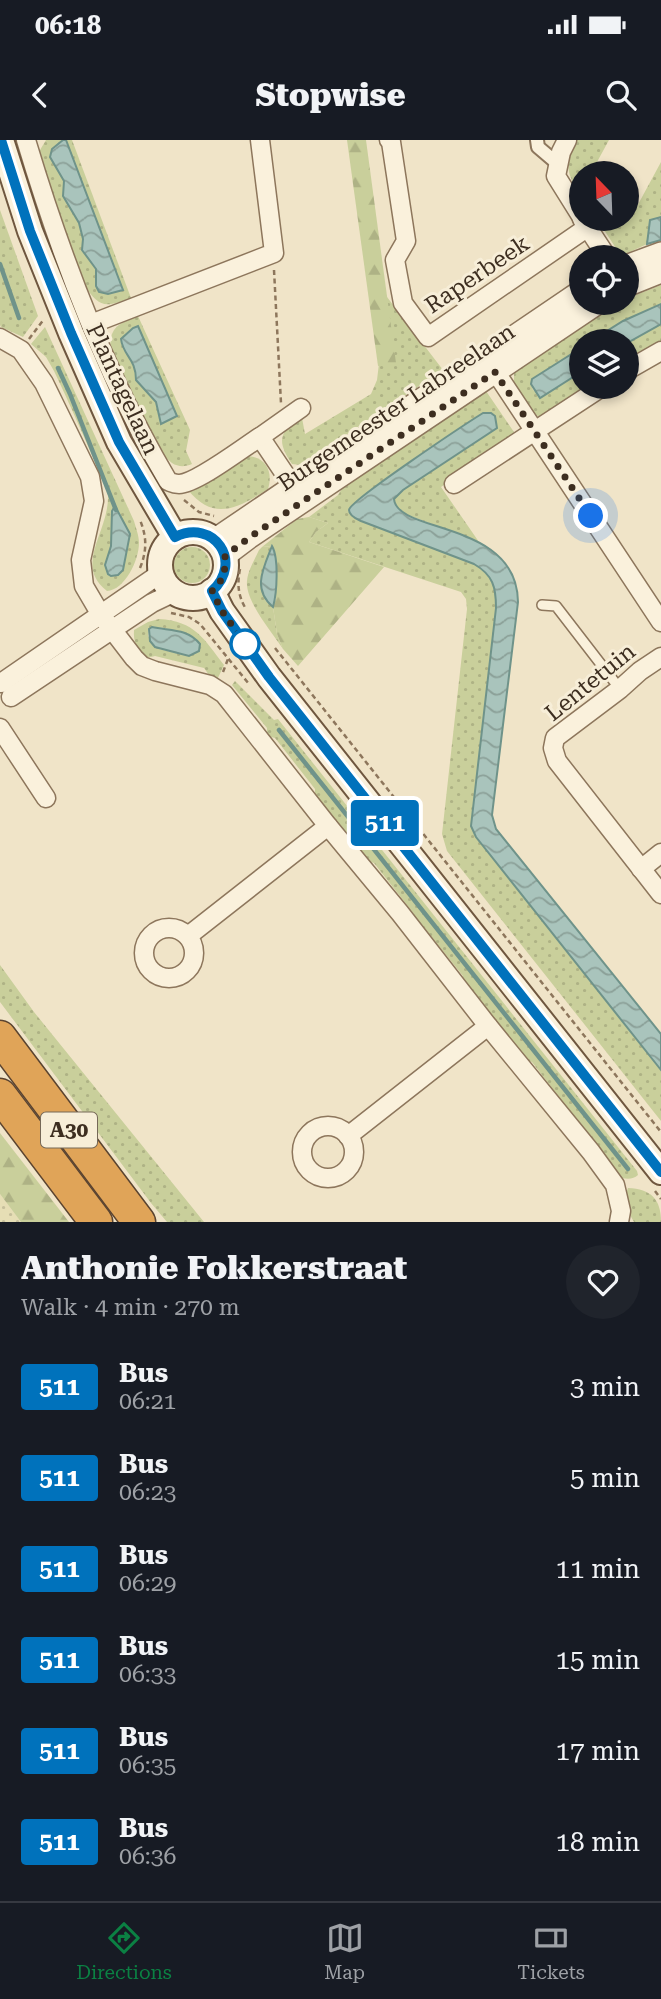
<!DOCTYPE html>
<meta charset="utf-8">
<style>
body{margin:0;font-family:"Roboto Serif",serif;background:#20242c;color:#f1f3f6;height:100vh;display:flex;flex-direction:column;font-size:26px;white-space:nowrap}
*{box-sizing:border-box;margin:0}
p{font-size:23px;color:#9ea1a6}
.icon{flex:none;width:38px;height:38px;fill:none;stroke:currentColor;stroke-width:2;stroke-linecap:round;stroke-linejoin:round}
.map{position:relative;height:1082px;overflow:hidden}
.sheet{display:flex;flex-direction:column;background:#171b24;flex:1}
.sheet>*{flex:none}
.badge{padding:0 14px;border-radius:5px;font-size:24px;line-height:46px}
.needle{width:46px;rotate:337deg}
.tools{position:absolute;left:569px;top:21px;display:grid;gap:14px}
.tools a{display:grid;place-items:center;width:70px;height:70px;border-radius:50%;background:#171b24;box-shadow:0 4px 10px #0003;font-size:35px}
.you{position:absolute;width:35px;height:35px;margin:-18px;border:5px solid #fff;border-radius:50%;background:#1a73e8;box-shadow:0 0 0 10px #1a73e833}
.map>.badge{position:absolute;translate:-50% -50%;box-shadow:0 0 0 4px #fff}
.round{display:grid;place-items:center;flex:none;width:74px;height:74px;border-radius:37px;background:#20242c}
.head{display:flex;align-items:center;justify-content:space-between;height:119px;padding:0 21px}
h1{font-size:33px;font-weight:800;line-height:52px}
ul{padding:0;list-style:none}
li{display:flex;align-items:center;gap:21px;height:91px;padding:0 21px}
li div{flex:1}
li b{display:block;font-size:26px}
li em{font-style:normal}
li .badge{min-width:77px;font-weight:700;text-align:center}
.status{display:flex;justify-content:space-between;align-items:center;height:49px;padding:0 35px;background:#171b24;direction:ltr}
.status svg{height:19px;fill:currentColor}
header{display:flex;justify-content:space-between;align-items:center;height:91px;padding:0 21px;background:#171b24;font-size:32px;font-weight:800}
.tabs{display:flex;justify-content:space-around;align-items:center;height:98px;border-top:2px solid #363941;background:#171b24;font-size:19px;color:#9ea1a6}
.tabs a{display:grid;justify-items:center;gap:4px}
.tabs .selected{color:#0b8043}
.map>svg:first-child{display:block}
.farmland{fill:url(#farmland-dots)}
.grass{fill:url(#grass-dots);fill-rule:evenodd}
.forest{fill:url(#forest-firs)}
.water{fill:url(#water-waves);stroke:#6f938a;stroke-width:2}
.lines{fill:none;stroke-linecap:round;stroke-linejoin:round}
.stream{stroke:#6f938a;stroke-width:4.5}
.service-casing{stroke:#8d765c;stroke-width:12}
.pedestrian-casing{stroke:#8d765c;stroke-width:16}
.minor-casing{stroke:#8d765c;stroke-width:21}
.tertiary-casing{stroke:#8d765c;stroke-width:24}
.secondary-casing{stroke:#6f573f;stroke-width:28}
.motorway-casing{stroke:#5b4430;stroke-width:35}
.path{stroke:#8d765c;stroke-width:2.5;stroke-dasharray:5 3.5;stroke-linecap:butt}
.service{stroke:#faf1dc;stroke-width:9}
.pedestrian{stroke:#faf1dc;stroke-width:12}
.minor{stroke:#faf1dc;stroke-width:18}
.tertiary{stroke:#faf1dc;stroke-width:21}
.secondary{stroke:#faf1dc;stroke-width:24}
.motorway{stroke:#e0a458;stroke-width:32}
.line-casing{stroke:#fff;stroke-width:16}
.line{stroke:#0072bc;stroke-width:10}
.walk{stroke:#3d2e20;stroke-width:7;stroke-dasharray:0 12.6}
.stop-dot{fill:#fff;stroke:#0072bc;stroke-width:3.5}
.labels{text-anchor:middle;stroke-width:6;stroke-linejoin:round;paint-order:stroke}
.shield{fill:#f7eed8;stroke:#756857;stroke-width:2}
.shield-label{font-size:21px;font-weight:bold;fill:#3d2e20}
.street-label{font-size:23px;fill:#3d2e20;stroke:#f7eed8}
</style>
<div class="status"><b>06:18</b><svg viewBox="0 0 49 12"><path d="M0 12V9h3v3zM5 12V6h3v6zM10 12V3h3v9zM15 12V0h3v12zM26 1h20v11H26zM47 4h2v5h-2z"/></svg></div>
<header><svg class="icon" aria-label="back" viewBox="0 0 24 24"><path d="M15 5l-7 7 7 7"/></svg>Stopwise<svg class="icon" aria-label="search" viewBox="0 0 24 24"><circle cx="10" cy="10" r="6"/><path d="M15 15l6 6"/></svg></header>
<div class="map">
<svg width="661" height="1082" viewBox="0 0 661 1082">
<defs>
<pattern id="farmland-dots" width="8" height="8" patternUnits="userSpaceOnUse" patternTransform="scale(1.75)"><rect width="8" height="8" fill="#e6deb5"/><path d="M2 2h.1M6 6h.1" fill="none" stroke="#c6bf9b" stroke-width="1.8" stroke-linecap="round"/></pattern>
<pattern id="grass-dots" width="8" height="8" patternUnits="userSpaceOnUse" patternTransform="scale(1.75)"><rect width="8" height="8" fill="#c9cf9b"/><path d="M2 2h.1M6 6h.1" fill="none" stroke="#aeb285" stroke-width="1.8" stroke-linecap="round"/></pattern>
<pattern id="forest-firs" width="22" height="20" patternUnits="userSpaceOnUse" patternTransform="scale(1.75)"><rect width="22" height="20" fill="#c9cf9b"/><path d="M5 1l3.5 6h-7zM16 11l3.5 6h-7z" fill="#aeb285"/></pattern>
<pattern id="water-waves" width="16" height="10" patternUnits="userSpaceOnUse" patternTransform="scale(1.75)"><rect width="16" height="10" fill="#a9c4bc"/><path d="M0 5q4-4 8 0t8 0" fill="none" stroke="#8ba098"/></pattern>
</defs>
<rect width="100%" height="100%" fill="#f0e4c8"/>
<polygon class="farmland" points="0,1054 21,1082 0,1082"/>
<g class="grass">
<path d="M46 0H72L131 158C104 168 99 168 83 143L38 23 40 10Z"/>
<path d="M577 0H609L591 33H581V55C565 31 565 26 577 0Z"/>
<polygon points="661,22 661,77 650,80 647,104 621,116 597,79 626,79 627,66 635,70"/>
<polygon points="0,70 38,176 23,197 1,187 0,185"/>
<polygon points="661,145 661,164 623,181 591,201 581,201 581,208 533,239 531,244 533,250 544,255 581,232 581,247 587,247 544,276 538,276 534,274 514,243 514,231 607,170 620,163 626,163 627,159 631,157"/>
<path d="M387 157 443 230 301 325 292 324C277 302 278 291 302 278L305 294 371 254 377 240Z"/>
<path d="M138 176 190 290 186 311 192 324C185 327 178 327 172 323 150 306 135 264 123 239 119 232 113 223 111 215 110 209 110 199 112 194 116 183 129 180 138 176Z"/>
<polygon points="661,184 661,203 627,221 627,203"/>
<path d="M45 187 134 381C136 388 139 396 139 403 139 420 125 450 107 451 73 425 109 392 108 356 108 344 99 331 94 320 81 290 68 260 54 231L46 217 31 204ZM112 389 130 394 105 425 111 406Z"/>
<path d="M486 251 516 295 441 347 479 402 408 375 397 369 394 359 403 350 351 374 361 381 474 424C492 434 496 448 496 468L476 697 661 930V981L447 711 442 694 467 469 466 459 461 452 309 402 316 392 328 383 309 377 338 355 343 347Z"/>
<path d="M244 316C264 315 274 330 268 349 238 368 214 382 188 350Z"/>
<path d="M272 406 265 460 273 467 277 494 283 509C272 492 245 461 247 441 248 430 255 419 259 410L262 407Z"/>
<circle cx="192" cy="425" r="18"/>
<path d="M159 479C195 481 204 499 224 525L217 540 209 535 204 528 155 516 147 518C137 512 133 501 134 490L148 482ZM152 487 165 488 189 516 159 509 148 496 149 489Z"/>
<path d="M235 541 274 580 278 579 637 1031 638 1035C632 1041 623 1038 616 1037L610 1028V1021L570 971 564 970 561 965V960L532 922 525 920 463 842V836L422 785 414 781V774L374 723 367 721 315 657V649L275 598 267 596V588L232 545Z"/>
<polygon points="0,825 34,872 204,1082 167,1082 151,1063 0,862"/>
<path d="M628 1048C651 1049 661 1059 661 1082H634C628 1073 623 1057 628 1048Z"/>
</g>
<g class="forest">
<polygon points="347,0 366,0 396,223 378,226"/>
<polygon points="309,377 328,383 316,392 309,402 384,427 298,526 283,509 277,494 273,467 276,458 275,412 271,406 262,407 297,379"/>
<polygon points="0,993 69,1082 21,1082 0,1054"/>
</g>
<g class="water">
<polygon points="63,0 66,0 123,150 108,154 99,152 96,146 96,129 82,110 83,99 79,83 63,56 64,41 50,17 52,9"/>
<polygon points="661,77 661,100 647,104 650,80"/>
<polygon points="661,164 661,184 627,203 626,201 591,201 623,181"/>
<path d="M138 186 177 276 161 284 156 262 136 240C136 218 123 216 121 199L133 188Z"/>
<polygon points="581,208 581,232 540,258 531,244 532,239"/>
<path d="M483 273H491L495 276 497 288 403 350 394 359C397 394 517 380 518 462L492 675 496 689 661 894V930L476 697 471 686 496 468C496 447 493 435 474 424L361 381C357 379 349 376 349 370 349 361 467 283 483 273Z"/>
<polygon points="115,366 130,394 123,430 118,435 111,436 108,434 105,425 111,406 112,371"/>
<path d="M272 406C279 418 277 453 273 467 252 449 263 429 272 406Z"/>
<path d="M152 487C170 491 187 488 200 504L199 511 189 516 155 507 150 501 149 489Z"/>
</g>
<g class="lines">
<g class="stream">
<polyline points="0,124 19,178"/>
<polyline points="58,228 70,254 116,370"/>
<polyline points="279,590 628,1029"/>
</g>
<g class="service-casing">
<polyline id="service" points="542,465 556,466 620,549"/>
</g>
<g class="pedestrian-casing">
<polyline id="pedestrian" points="537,0 538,7 558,24"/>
</g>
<g class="minor-casing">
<g id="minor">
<path d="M26 0C61 117 105 235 168 341 173 343 173 344 179 344 196 344 244 307 260 297L299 355"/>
<polyline points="389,0 391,2 406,101 395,120 403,163 428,197 588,87"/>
<polyline points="567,0 561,12 556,36 581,76"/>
<polyline points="582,79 607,117"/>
<polyline points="91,184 274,113 260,0"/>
<polyline points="0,198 21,210 44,243 90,337 94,361 81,420 84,446 101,475 134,518 142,526 155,531 210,545 224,554 328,686 400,773 488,886 591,1012 615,1045 621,1071 619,1082"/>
<polyline points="489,222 661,482"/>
<polyline points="626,231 661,211"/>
<polyline points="260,297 301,268"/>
<polyline points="454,344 602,247"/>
<polyline points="661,517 640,531 620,549 555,598 553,608 557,621 661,754"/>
<polyline points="1,543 161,433"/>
<polyline points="11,557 152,463 175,452"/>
<polyline points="0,588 46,658"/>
<polyline points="641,729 661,713"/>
<circle cx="169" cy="813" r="25"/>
<polyline points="188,796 328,686"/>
<circle cx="328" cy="1012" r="26"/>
<polyline points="348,996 488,886"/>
</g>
</g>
<g class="tertiary-casing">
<g id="tertiary">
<polyline points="626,126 661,113"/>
<polyline points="626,146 661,132"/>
<polyline points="214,400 581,151"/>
<polyline points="225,416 250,397 598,163"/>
</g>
</g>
<g class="secondary-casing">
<g id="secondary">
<polyline points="1,0 30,91 71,193 119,302 175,397"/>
<circle cx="193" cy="425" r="33"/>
<polyline points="212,451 222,471 269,537 661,1032"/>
</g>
</g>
<g class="motorway-casing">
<g id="motorway">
<polyline points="0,897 139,1082"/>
<polyline points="0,955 96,1082"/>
</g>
</g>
<g class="path">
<polyline points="274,130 281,263"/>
<polyline points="29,199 44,179"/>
<polyline points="184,360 199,372 214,376"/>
<path d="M140 428C147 411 147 397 140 380"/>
<path d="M240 429C237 444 238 456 246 469"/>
<polyline points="171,473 189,477 200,484 249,544"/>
<polyline points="275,508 661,992"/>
<polyline points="223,532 228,519"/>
<polyline points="655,1051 661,1059"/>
</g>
<use href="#service" class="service"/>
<use href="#pedestrian" class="pedestrian"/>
<use href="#minor" class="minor"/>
<use href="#tertiary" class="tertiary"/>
<use href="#secondary" class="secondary"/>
<use href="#motorway" class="motorway"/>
</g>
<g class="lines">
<g class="line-casing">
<path id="line" d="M1 0 30 91 71 193 119 302 175 397C214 378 244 422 212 451L222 471 269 537 661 1032"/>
</g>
<use href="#line" class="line"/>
<path class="walk" d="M245 504 222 471 212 451C223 441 226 431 225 416L250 397 495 232 591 376"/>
</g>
<circle class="stop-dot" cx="245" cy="504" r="14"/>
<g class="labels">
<rect class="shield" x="41" y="972.5" width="56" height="35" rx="5"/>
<g class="shield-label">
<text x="69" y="997">A30</text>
</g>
<g class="street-label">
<text transform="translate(477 134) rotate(-34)" y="8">Raperbeek</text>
<text transform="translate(123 249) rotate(65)" y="8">Plantagelaan</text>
<text transform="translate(396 267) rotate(-34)" y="8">Burgemeester Labreelaan</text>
<text transform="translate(590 542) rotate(-39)" y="8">Lentetuin</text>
</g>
</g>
</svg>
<div class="tools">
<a><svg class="needle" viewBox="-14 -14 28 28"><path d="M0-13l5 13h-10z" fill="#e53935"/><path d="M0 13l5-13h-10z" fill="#9ea1a6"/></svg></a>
<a><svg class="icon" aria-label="locate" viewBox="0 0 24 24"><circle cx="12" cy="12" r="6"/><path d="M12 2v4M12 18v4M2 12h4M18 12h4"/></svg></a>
<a><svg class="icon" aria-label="layers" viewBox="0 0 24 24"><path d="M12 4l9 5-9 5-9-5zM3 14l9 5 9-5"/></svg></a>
</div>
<div class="you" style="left:591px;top:376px"></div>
<b class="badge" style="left:385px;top:683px;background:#0072bc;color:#fff">511</b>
</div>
<section class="sheet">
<div class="head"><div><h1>Anthonie Fokkerstraat</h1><p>Walk · 4 min · 270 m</p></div><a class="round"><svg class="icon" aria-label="heart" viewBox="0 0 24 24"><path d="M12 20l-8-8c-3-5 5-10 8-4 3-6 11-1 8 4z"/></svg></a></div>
<ul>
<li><span class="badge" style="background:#0072bc;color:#fff">511</span><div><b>Bus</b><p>06:21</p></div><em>3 min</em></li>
<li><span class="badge" style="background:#0072bc;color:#fff">511</span><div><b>Bus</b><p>06:23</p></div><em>5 min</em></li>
<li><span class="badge" style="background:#0072bc;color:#fff">511</span><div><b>Bus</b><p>06:29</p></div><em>11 min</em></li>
<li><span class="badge" style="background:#0072bc;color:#fff">511</span><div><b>Bus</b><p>06:33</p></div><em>15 min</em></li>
<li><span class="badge" style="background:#0072bc;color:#fff">511</span><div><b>Bus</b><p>06:35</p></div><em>17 min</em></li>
<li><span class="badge" style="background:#0072bc;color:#fff">511</span><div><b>Bus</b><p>06:36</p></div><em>18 min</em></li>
</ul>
</section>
<nav class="tabs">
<a class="selected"><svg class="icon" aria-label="directions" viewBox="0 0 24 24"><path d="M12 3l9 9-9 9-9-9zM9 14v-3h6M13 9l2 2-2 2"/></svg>Directions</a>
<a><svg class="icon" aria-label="map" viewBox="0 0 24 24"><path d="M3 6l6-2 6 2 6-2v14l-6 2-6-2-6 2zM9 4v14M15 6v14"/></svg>Map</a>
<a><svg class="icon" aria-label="tickets" viewBox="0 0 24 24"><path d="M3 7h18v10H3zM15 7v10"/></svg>Tickets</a>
</nav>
